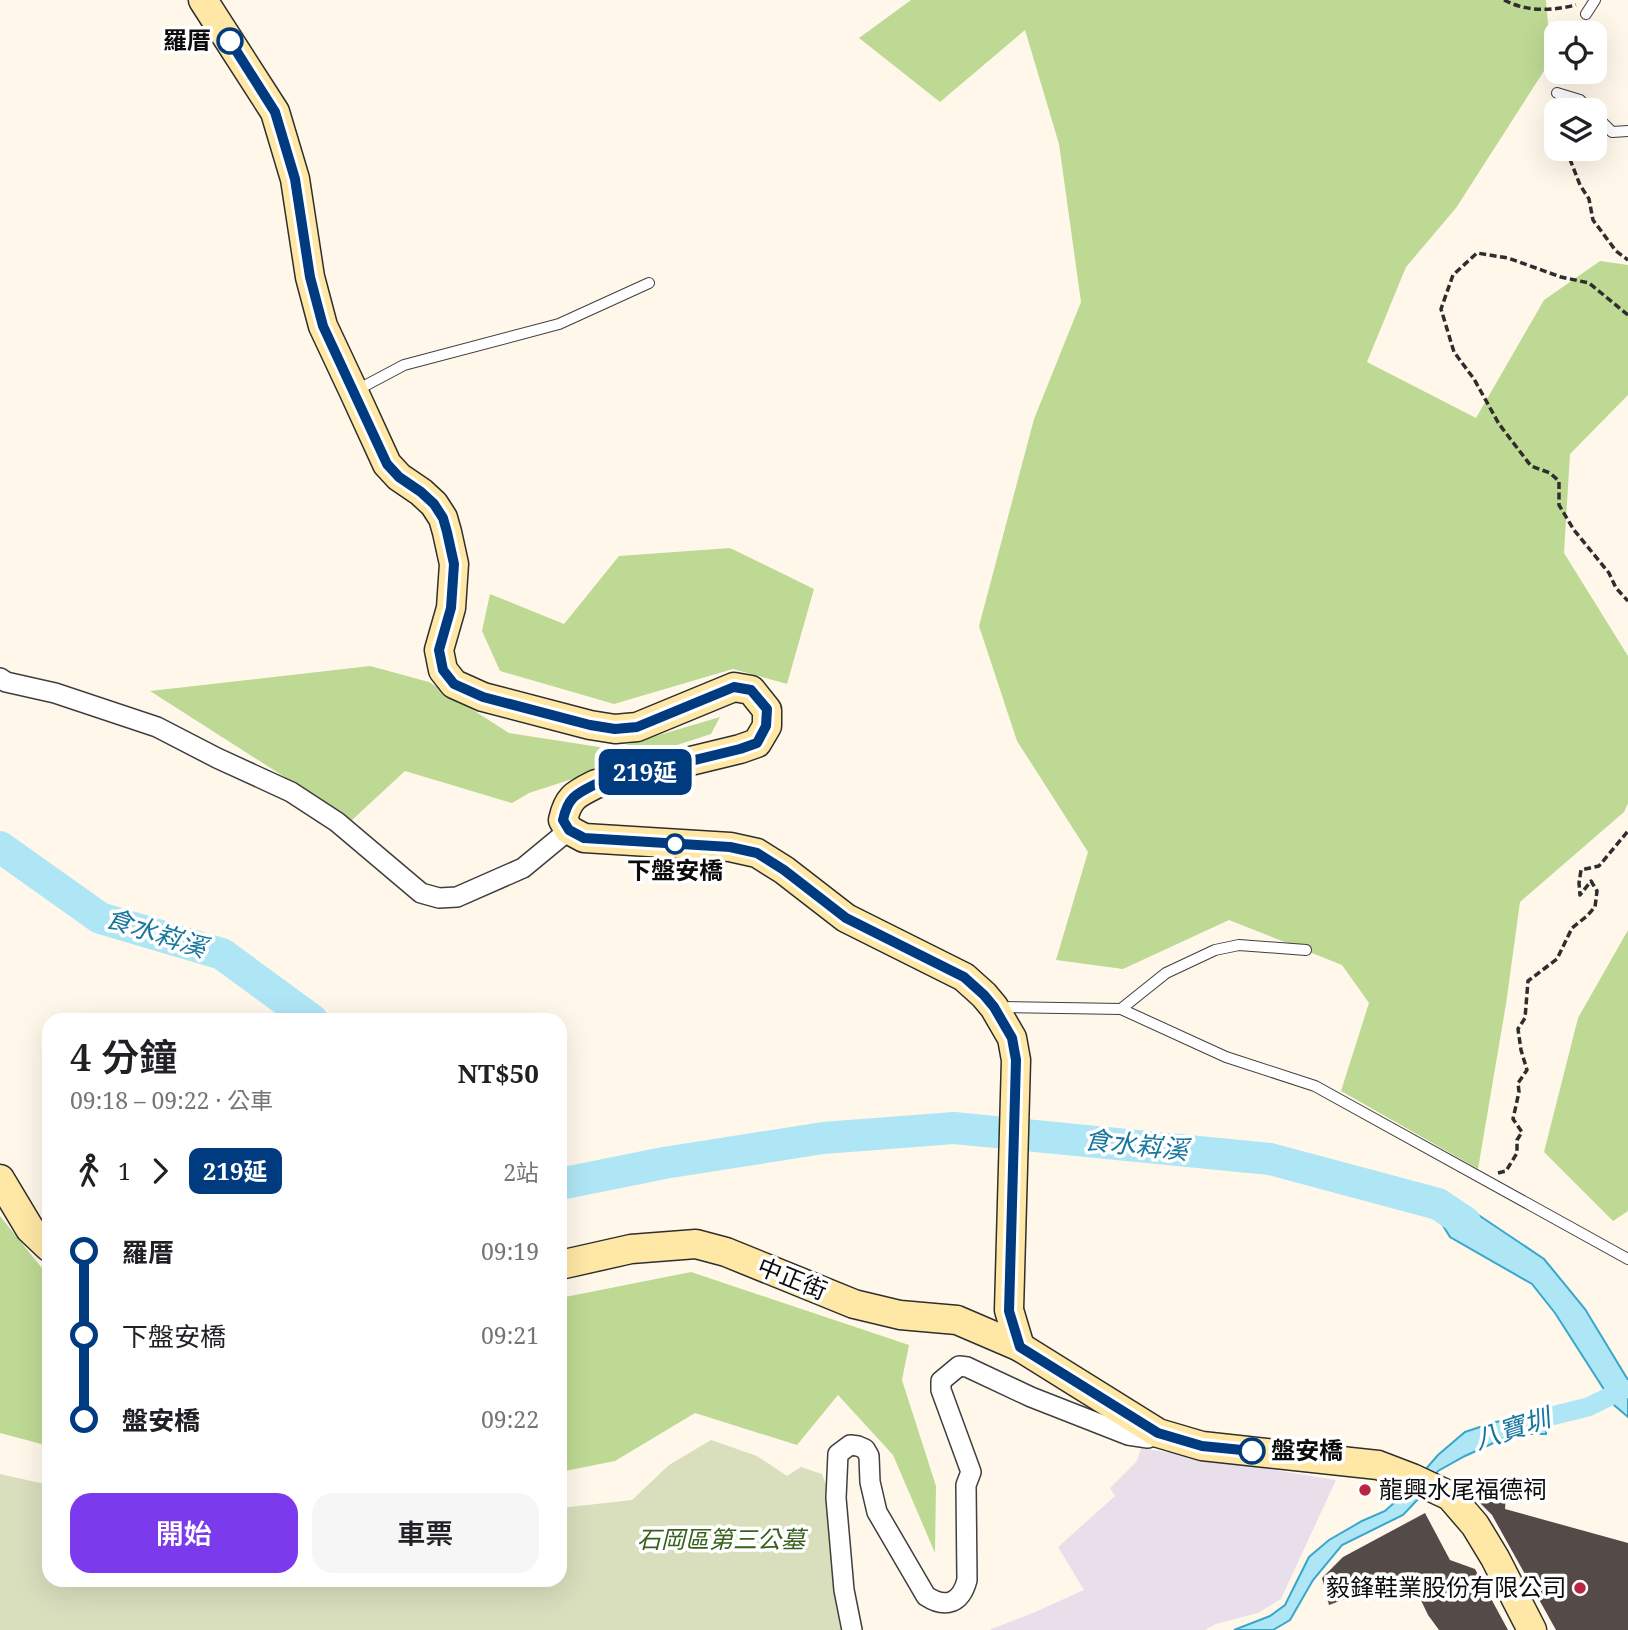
<!DOCTYPE html>
<html lang="zh-TW">
<meta charset="utf-8">
<style>
body{margin:0;font-family:"Noto Serif","Noto Sans TC",serif;background:#f6f6f6;color:#202124;height:100vh;display:flex;flex-direction:column;font-size:26px;white-space:nowrap}
*{box-sizing:border-box;margin:0}
p{font-size:23px;color:#757577}
.icon{flex:none;width:38px;height:38px;fill:none;stroke:currentColor;stroke-width:2;stroke-linecap:round;stroke-linejoin:round}
.map{position:relative;flex:1;overflow:hidden}
.drawer{position:absolute;left:42px;top:1013px;width:525px;height:574px;display:flex;flex-direction:column;background:#fff;border-radius:21px;box-shadow:0 7px 28px #0002}
.drawer>*{flex:none}
.badge{padding:0 14px;border-radius:10px;font-size:24px;line-height:46px}
.buttons{position:absolute;left:1544px;top:21px;display:grid;gap:14px}
.buttons a{display:grid;place-items:center;width:63px;height:63px;border-radius:14px;background:#fff;box-shadow:0 7px 28px #0002;font-size:35px}
.map>.badge{position:absolute;translate:-50% -50%;box-shadow:0 0 0 4px #fff}
.legs{display:flex;align-items:center;gap:10px;height:77px;padding:0 28px;font-size:23px}
.legs p{margin-inline-start:auto}
.overview{display:flex;align-items:center;justify-content:space-between;height:119px;padding:0 28px}
h1{font-size:38px;font-weight:600;line-height:52px}
.button{display:flex;gap:14px;margin-top:auto;padding:14px 28px}
.button a{flex:1;height:80px;border-radius:21px;background:#7c3aed;color:#fff;font-size:28px;font-weight:600;line-height:80px;text-align:center}
.button a+a{background:#f6f6f6;color:#202124}
ul{padding:0 28px;list-style:none}
li{display:flex;align-items:center;gap:24px;height:84px;font-size:26px}
li i{display:grid;place-items:center;width:10px;height:100%;margin:0 9px;background:currentColor}
li i::after{content:'';width:18px;height:18px;margin:-9px;border:5px solid;border-radius:50%;background:#fff}
li p{margin-inline-start:auto}
li:first-child i{background:linear-gradient(#0000 50%,currentColor 0)}
li:last-child i{background:linear-gradient(currentColor 50%,#0000 0)}
.map>svg:first-child{display:block}
.industrial{fill:#e8dfeb}
.forest{fill:#bed994}
.cemetery{fill:#d9dfbd}
.water{fill:#afe6f6;stroke:#37a7cc;stroke-width:2}
.lines{fill:none;stroke-linecap:round;stroke-linejoin:round}
.canal{stroke:#afe6f6;stroke-width:19}
.river{stroke:#afe6f6;stroke-width:32}
.building{fill:#544b48}
.lane-casing{stroke:#3f3f3f;stroke-width:12}
.street-casing{stroke:#3f3f3f;stroke-width:22}
.secondary-casing{stroke:#2e2e2e;stroke-width:31}
.path{stroke:#2e2e2e;stroke-width:3.5;stroke-dasharray:7 3.5;stroke-linecap:butt}
.lane{stroke:#fff;stroke-width:10}
.street{stroke:#fff;stroke-width:19}
.secondary{stroke:#ffe7a5;stroke-width:28}
.line-1-casing{stroke:#fff;stroke-width:16}
.line-1{stroke:#003b80;stroke-width:10}
.stop-1-dot{fill:#fff;stroke:#003b80;stroke-width:3.5}
.poi-dot{fill:#ba2543;stroke:#fff;stroke-width:2.5}
.labels{text-anchor:middle;stroke-width:7;stroke-linejoin:round;paint-order:stroke}
.stop-label{font-size:24px;font-weight:bold;fill:#0c0c0c;stroke:#fff;text-anchor:end}
.street-label{font-size:24px;fill:#0c0c0c;stroke:#fff}
.poi-label{font-size:24px;fill:#0c0c0c;stroke:#fff;text-anchor:start}
.park-label{font-size:24px;font-style:italic;fill:#36621d;stroke:#fff}
.water-label{font-size:26px;font-style:italic;fill:#16769c;stroke:#fff}
</style>
<div class="map">
<svg width="1628" height="1630" viewBox="0 0 1628 1630">
<rect width="100%" height="100%" fill="#fff8ea"/>
<polygon class="industrial" points="1141,1448 1336,1480 1281,1599 1258,1613 1216,1624 1205,1630 989,1630 1035,1612 1084,1590 1058,1547 1115,1496 1110,1488 1137,1461"/>
<g class="forest">
<polygon points="911,0 1546,0 1551,60 1456,208 1406,267 1367,362 1476,418 1544,300 1600,261 1628,265 1628,395 1570,454 1564,553 1628,656 1628,803 1624,812 1520,902 1506,1004 1478,1169 1341,1091 1369,1003 1342,965 1229,920 1123,969 1056,960 1088,852 1017,741 979,626 1034,419 1081,302 1059,144 1025,30 940,102 859,38"/>
<polygon points="730,548 814,589 787,684 733,669 614,704 500,671 482,631 490,594 564,624 619,556"/>
<polygon points="370,666 429,682 509,733 612,749 720,717 711,734 529,793 512,803 405,771 352,820 150,691"/>
<polygon points="1628,930 1628,1211 1613,1221 1544,1152 1578,1018"/>
<polygon points="0,1216 49,1277 49,1446 0,1433"/>
<polygon points="691,1272 909,1345 902,1380 936,1486 935,1553 893,1455 838,1395 797,1445 695,1413 615,1461 560,1472 560,1298"/>
</g>
<polygon class="cemetery" points="711,1440 757,1456 787,1476 801,1467 822,1474 829,1493 834,1596 841,1630 0,1630 0,1474 49,1485 49,1580 560,1580 560,1508 632,1500 669,1465"/>
<g class="water">
<polygon points="1436,1194 1474,1212 1544,1259 1585,1309 1628,1380 1628,1417 1614,1405 1555,1313 1532,1284 1450,1237 1428,1201"/>
<polygon points="1547,1411 1546,1434 1513,1434 1465,1456 1438,1471 1420,1497 1403,1515 1342,1545 1313,1580 1290,1620 1273,1630 1234,1630 1270,1616 1285,1605 1309,1557 1329,1540 1362,1521 1385,1511 1404,1494 1438,1455 1465,1432 1495,1422 1525,1418"/>
</g>
<g class="lines">
<polyline class="canal" points="1523,1423 1588,1407 1625,1389"/>
<g class="river">
<polyline points="0,847 100,918 222,954 312,1020"/>
<polyline points="560,1184 664,1163 823,1138 954,1128 1270,1159 1438,1204 1465,1222"/>
</g>
</g>
<g class="building">
<polygon points="1475,1480 1506,1494 1505,1509 1628,1543 1628,1630 1556,1630 1492,1515 1466,1489"/>
<polygon points="1425,1513 1450,1560 1475,1569 1508,1630 1439,1630 1428,1615 1409,1575 1329,1605 1322,1578 1343,1557"/>
</g>
<g class="lines">
<g class="lane-casing">
<g id="lane">
<polyline points="1586,14 1595,0"/>
<polyline points="1557,93 1580,100 1590,110"/>
<polyline points="1594,114 1612,132 1628,131"/>
<polyline points="355,391 404,365 559,324 649,283"/>
<polyline points="999,1007 1121,1009 1226,1057 1315,1086 1628,1259"/>
<polyline points="1121,1009 1166,973 1215,950 1239,945 1306,950"/>
</g>
</g>
<g class="street-casing">
<g id="street">
<polyline points="0,678 6,682 55,693 157,727 217,758 291,792 337,822 421,893 439,898 457,897 523,868 569,830"/>
<path d="M852 1630 844 1590 836 1498 838 1454 850 1445 858 1446 865 1449 869 1456 870 1482 877 1512 926 1596C946 1609 961 1603 967 1580L966 1485 971 1472 941 1390V1381L959 1366 967 1367 1031 1397 1128 1435 1148 1438 1158 1433"/>
</g>
</g>
<g class="secondary-casing">
<g id="secondary">
<path d="M203 0 275 112 295 179 310 277 323 326 354 392 387 464 399 477 421 492 434 504 443 518 447 532 454 564 451 608 439 650 443 670 454 684 483 697 590 725 615 729 637 727 734 687 751 690 767 710V726L757 743 740 749 596 784C576 794 568 797 563 820L569 830 584 838 730 847 757 853 784 870 846 918 964 977 984 995 994 1007 1012 1038 1016 1060 1009 1310 1020 1347"/>
<polyline points="0,1179 30,1229 49,1247"/>
<polyline points="560,1265 631,1249 696,1244 726,1252 854,1304 900,1315 957,1320 1020,1347 1158,1433 1202,1446 1378,1465 1412,1478 1450,1496 1475,1525 1495,1558 1532,1630"/>
</g>
</g>
<g class="path">
<path d="M1504 0C1527 12 1551 11 1576 5"/>
<polyline points="1562,83 1566,72"/>
<polyline points="1553,106 1549,112 1556,130"/>
<polyline points="1566,149 1580,185 1589,199 1593,220 1616,251 1628,260"/>
<polyline points="1628,315 1589,283 1561,277 1508,258 1477,253 1453,275 1441,309 1454,352 1474,379 1499,424 1531,466 1550,473 1559,481 1559,505 1574,530 1609,573 1616,588 1628,601"/>
<polyline points="1498,1173 1506,1171 1517,1153 1517,1140 1522,1132 1513,1119 1519,1092 1518,1083 1527,1070 1521,1050 1518,1029 1525,1018 1528,981 1557,959 1572,928 1587,916 1595,907 1597,891 1591,881 1580,895 1579,883 1581,870 1599,866 1628,831"/>
</g>
<use href="#lane" class="lane"/>
<use href="#street" class="street"/>
<use href="#secondary" class="secondary"/>
</g>
<g class="lines">
<g class="line-1-casing">
<path id="line-1" d="M230 41 275 112 295 179 310 277 323 326 387 464 399 477 421 492 434 504 443 518 447 532 454 564 451 608 439 650 443 670 454 684 483 697 590 725 615 729 637 727 734 687 751 690 767 709 766 726 757 743 740 749 596 784C576 794 568 797 563 820L569 830 584 838 730 847 757 853 784 870 846 918 964 977 984 995 994 1007 1012 1038 1016 1060 1009 1311 1020 1347 1158 1433 1202 1446 1252 1451"/>
</g>
<use href="#line-1" class="line-1"/>
</g>
<g class="stop-1-dot">
<circle cx="230" cy="41" r="12"/>
<circle cx="675" cy="844" r="9"/>
<circle cx="1252" cy="1451" r="12"/>
</g>
<g class="poi-dot">
<circle cx="1365" cy="1490" r="7"/>
<circle cx="1580" cy="1588" r="7"/>
</g>
<g class="labels">
<g class="stop-label">
<text x="211" y="49">羅厝</text>
<text x="675" y="879" text-anchor="middle">下盤安橋</text>
<text x="1271" y="1459" text-anchor="start">盤安橋</text>
</g>
<g class="street-label">
<text transform="translate(792 1279) rotate(22)" y="8">中正街</text>
</g>
<g class="poi-label">
<text x="1379" y="1498">龍興水尾福德祠</text>
<text x="1566" y="1596" text-anchor="end">毅鋒鞋業股份有限公司</text>
</g>
<g class="park-label">
<text x="721" y="1548">石岡區第三公墓</text>
</g>
<g class="water-label">
<text transform="translate(156 933) rotate(18)" y="9">食水嵙溪</text>
<text transform="translate(1136 1145) rotate(6)" y="9">食水嵙溪</text>
<text transform="translate(1512 1429) rotate(-18)" y="9">八寶圳</text>
</g>
</g>
</svg>
<div class="buttons">
<a><svg class="icon" aria-label="locate" viewBox="0 0 24 24"><circle cx="12" cy="12" r="6"/><path d="M12 2v4M12 18v4M2 12h4M18 12h4"/></svg></a>
<a><svg class="icon" aria-label="layers" viewBox="0 0 24 24"><path d="M12 4l9 5-9 5-9-5zM3 14l9 5 9-5"/></svg></a>
</div>
<b class="badge" style="left:645px;top:772px;background:#003b80;color:#fff">219延</b>
<section class="drawer">
<div class="overview"><div><h1>4 分鐘</h1><p>09:18 – 09:22 · 公車</p></div><b>NT$50</b></div>
<div class="legs"><svg class="icon" aria-label="walk" viewBox="0 0 24 24"><circle cx="13" cy="4" r="2"/><path d="M13 8l-2 6 4 7M11 14l-3 7M7 12l3-4h3l4 4"/></svg>1<svg class="icon" aria-label="forward" viewBox="0 0 24 24"><path d="M9 5l7 7-7 7"/></svg><b class="badge" style="background:#003b80;color:#fff">219延</b><p>2站</p></div>
<ul>
<li><i style="color:#003b80"></i><b>羅厝</b><p>09:19</p></li>
<li><i style="color:#003b80"></i><span>下盤安橋</span><p>09:21</p></li>
<li><i style="color:#003b80"></i><b>盤安橋</b><p>09:22</p></li>
</ul>
<div class="button"><a>開始</a><a>車票</a></div>
</section>
</div>
